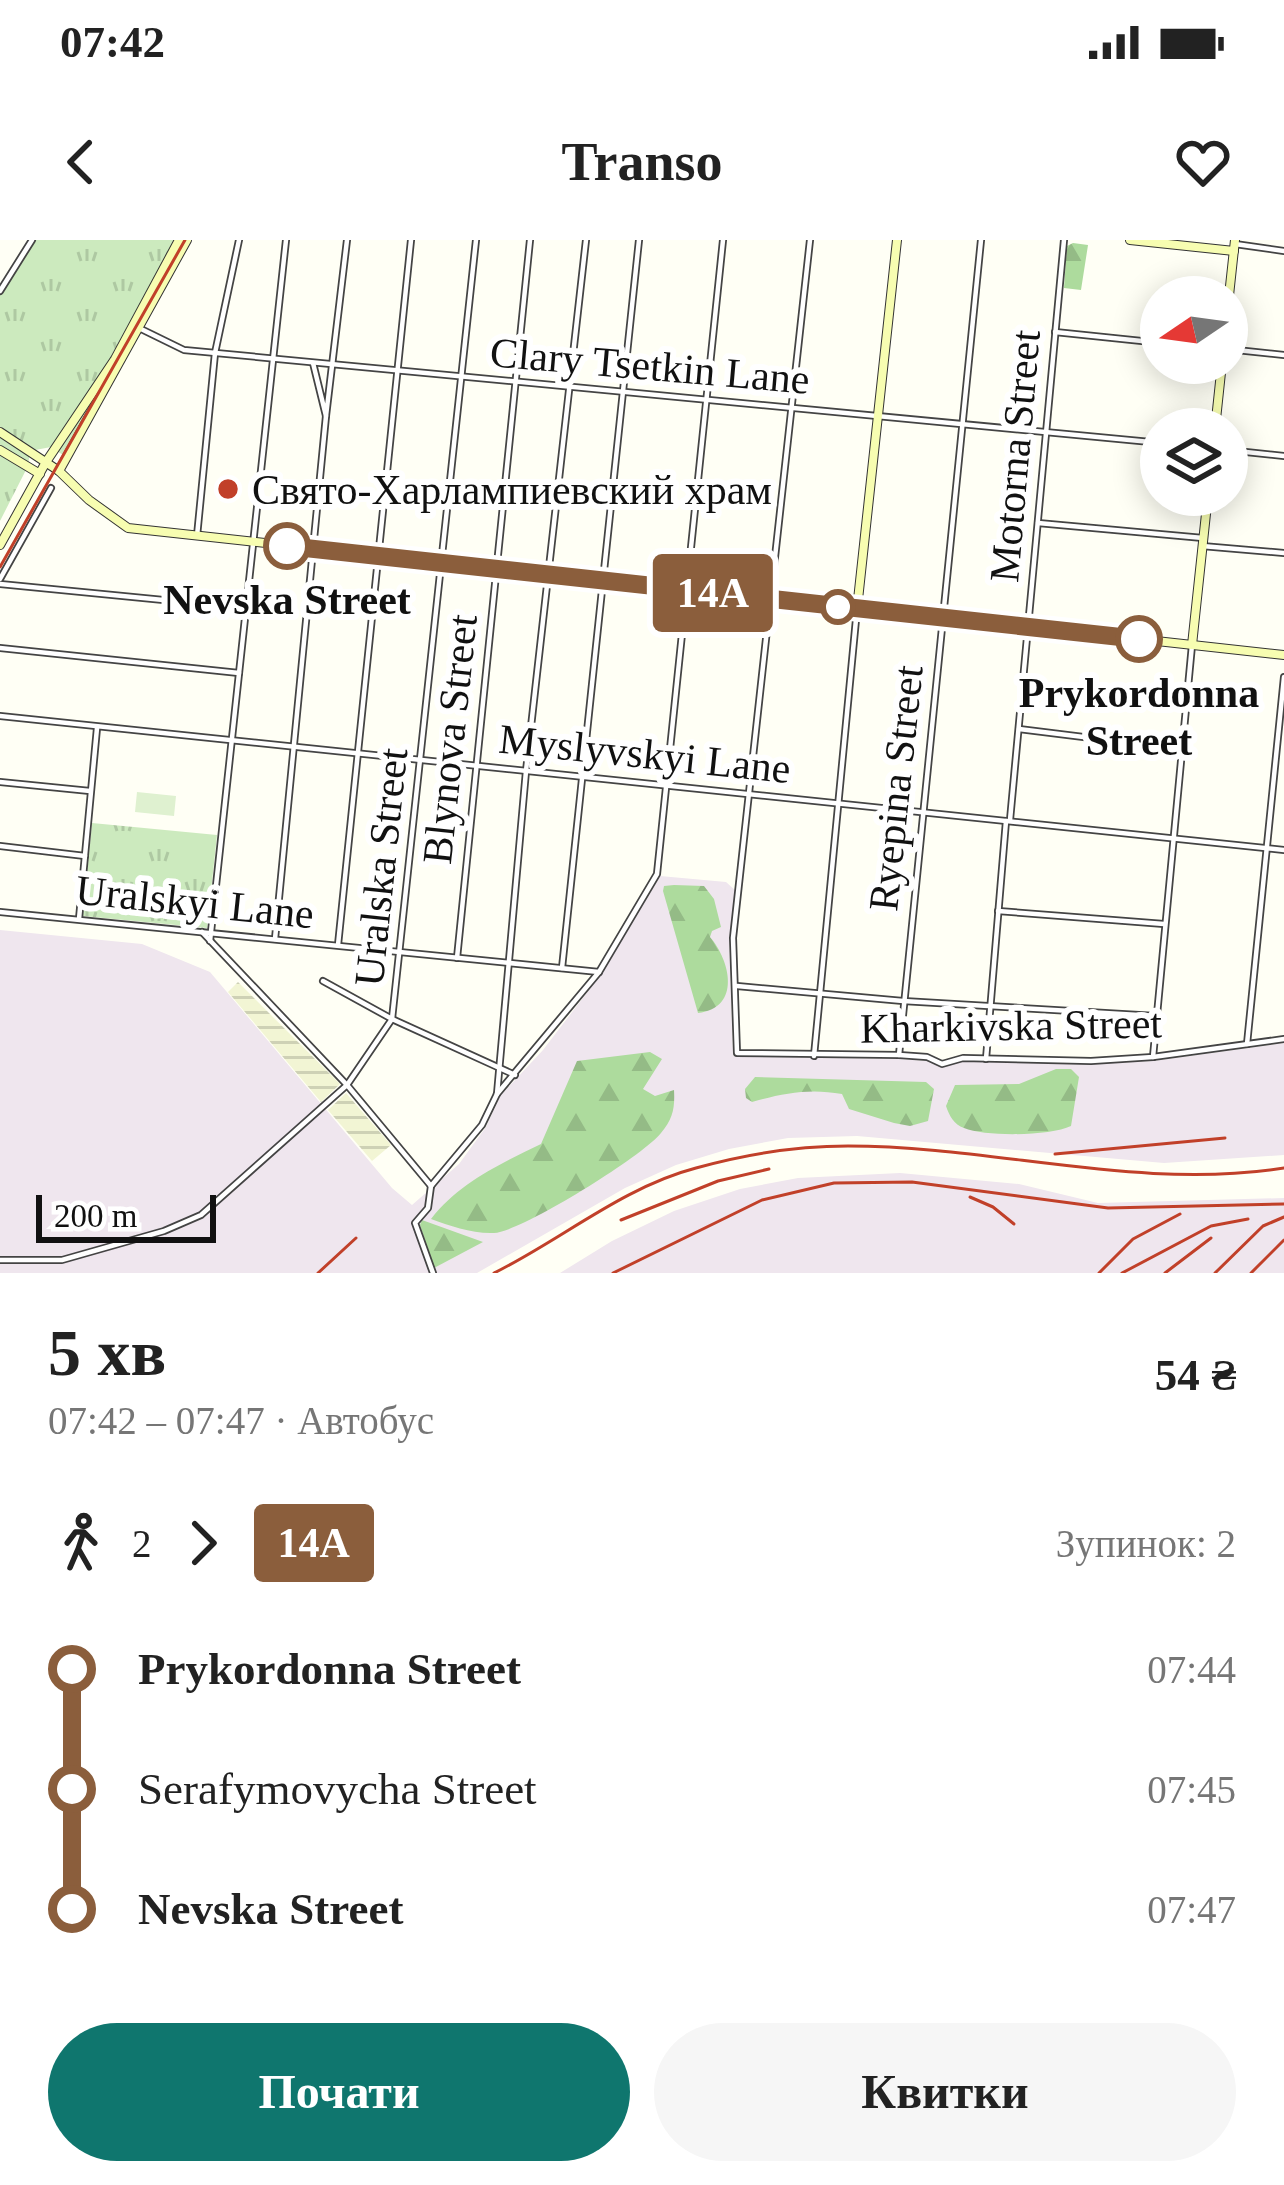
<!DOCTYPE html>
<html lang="uk">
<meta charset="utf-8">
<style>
body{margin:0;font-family:Georgia,serif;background:#f6f6f6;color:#222;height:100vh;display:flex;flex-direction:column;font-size:45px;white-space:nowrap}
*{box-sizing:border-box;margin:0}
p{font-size:39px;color:#767676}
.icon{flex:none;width:66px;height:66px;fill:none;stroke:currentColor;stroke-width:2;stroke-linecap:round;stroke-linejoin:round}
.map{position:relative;height:1033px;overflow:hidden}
.sheet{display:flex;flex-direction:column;background:#fff;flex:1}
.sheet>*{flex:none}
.badge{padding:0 24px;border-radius:9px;font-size:42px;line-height:78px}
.needle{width:78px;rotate:257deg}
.controls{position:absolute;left:1140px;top:36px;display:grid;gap:24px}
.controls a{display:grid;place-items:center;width:108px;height:108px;border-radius:50%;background:#fff;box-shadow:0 6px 30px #0003;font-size:60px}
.scale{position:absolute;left:36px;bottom:30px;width:180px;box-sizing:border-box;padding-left:12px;border:6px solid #111;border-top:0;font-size:33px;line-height:42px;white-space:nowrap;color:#111;-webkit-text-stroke:9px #fff;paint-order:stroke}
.map>.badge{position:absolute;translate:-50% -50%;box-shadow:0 0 0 6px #fff}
.legs{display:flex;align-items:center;gap:18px;height:132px;padding:0 48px;font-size:39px}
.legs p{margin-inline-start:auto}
.head{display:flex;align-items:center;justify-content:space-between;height:204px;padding:0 48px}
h1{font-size:66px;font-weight:700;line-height:90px}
.action{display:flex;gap:24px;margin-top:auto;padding:24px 48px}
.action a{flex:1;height:138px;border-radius:72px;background:#0f766e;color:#fff;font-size:48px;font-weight:700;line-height:138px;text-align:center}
.action a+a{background:#f6f6f6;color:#222}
ul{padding:0 48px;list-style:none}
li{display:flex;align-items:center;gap:42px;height:120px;font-size:45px}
li i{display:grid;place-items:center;width:18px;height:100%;margin:0 15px;background:currentColor}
li i::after{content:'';width:30px;height:30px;margin:-15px;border:9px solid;border-radius:50%;background:#fff}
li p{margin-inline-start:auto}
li:first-child i{background:linear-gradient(#0000 50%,currentColor 0)}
li:last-child i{background:linear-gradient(currentColor 50%,#0000 0)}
.status{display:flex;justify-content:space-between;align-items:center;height:84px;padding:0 60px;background:#fff;direction:ltr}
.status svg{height:33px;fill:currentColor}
header{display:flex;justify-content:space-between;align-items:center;height:156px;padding:0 48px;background:#fff;font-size:54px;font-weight:700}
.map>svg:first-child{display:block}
.industrial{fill:#efe6ee}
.farmland{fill:url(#farmland-rules)}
.grass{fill:url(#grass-tufts)}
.forest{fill:url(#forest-firs)}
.pitch{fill:#dff1d0}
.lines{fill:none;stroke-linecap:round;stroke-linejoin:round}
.street-casing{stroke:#444;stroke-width:8}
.secondary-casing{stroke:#333;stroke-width:10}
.street{stroke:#fff;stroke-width:4.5}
.secondary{stroke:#f7fdb1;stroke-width:8}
.tram{stroke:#c14029;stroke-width:3}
.rail{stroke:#c14029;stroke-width:3}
.line-1-casing{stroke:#fff;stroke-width:27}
.line-1{stroke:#8b5e3c;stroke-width:18}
.poi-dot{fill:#c14029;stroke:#fff;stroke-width:4.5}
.stop-1-dot{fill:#fff;stroke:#8b5e3c;stroke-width:6}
.labels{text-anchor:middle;stroke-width:12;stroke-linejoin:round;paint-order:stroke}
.street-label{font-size:42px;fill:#111;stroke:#fff}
.poi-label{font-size:42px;fill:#111;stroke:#fff;text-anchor:start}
.stop-label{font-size:42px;font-weight:bold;fill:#111;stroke:#fff}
</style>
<div class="status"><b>07:42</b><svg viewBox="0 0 49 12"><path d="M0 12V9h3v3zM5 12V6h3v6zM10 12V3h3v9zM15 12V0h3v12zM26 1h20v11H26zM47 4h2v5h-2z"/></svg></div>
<header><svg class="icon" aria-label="back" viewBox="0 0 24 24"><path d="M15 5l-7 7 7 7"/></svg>Transo<svg class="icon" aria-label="heart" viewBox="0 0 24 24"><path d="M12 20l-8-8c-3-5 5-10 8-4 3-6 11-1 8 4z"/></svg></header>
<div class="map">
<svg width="1284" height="1033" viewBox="0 0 1284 1033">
<defs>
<pattern id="farmland-rules" width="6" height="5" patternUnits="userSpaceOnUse" patternTransform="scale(3)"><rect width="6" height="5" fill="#f2f5d4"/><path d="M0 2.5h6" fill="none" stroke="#ced1b5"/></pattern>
<pattern id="grass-tufts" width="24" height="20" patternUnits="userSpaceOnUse" patternTransform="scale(3)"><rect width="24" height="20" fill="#cceabe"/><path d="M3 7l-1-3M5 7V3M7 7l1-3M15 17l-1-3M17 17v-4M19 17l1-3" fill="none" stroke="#aec8a2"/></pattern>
<pattern id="forest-firs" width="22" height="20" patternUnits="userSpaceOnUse" patternTransform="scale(3)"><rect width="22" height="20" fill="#addb9d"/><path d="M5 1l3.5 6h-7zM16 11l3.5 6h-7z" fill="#94bb86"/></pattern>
</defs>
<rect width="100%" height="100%" fill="#fffff5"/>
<g class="industrial">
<polygon points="660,636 726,642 736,651 729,699 733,816 899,819 927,821 942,827 963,821 1091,824 1153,821 1284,803 1284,915 1164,923 857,896 788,898 729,909 676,925 625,948 477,1033 0,1033 0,690 142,704 210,732 392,948 412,965 459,924 486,887 500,856 543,810 602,733"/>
<polygon points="900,933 1019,944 1098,963 1284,958 1284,1033 560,1033 612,1001 674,971 740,949 798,938"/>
</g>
<g class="farmland">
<polygon points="238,742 340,844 321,862 228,752"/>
<polygon points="346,853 391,905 372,921 328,870"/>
</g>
<g class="grass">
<polygon points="32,0 187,0 69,219 51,207 30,211 28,226 0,281 0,51"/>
<polygon points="92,583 217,595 207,688 83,676"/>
</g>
<g class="forest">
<polygon points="1073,3 1088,5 1081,50 1064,48 1067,6"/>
<path d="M674 645 704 646 714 659 721 687 712 691 710 697C730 720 742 768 698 773L663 651 664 646Z"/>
<path d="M650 812 662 819 643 849 655 856 674 850C675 868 673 879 661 893 643 916 521 992 494 993 473 994 450 986 431 979 459 943 500 924 541 904L577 821Z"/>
<path d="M1056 829H1071L1079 837 1071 886C1050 896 986 897 964 888 954 885 949 875 946 866L955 845 1019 844Z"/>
<path d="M755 837 926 842 934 849 928 881 910 886 894 883 849 869 842 854C810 848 783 853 752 862L746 858 745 849Z"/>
<polygon points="422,980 483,1002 434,1028 420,985"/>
</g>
<polygon class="pitch" points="137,552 176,556 174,576 135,572"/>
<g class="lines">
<g class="street-casing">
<g id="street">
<polyline points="810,0 733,698 737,813 899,815 927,817 942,824 963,818 1091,821 1153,817 1284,799"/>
<polyline points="1235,4 1284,11"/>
<polyline points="0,51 32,0"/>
<polyline points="139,88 184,110 1161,203"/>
<polyline points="1055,92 1161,103"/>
<polyline points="1227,109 1284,115"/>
<polyline points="313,123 326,176 347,0"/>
<polyline points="1227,210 1284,216"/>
<polyline points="1038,283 1203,298"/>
<polyline points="197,296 215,113 239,0"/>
<polyline points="1202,306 1284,313"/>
<polyline points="0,339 51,248"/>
<polyline points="0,344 245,368"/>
<polyline points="0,408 239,433"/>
<polyline points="0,476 1284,610"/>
<polyline points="1019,489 1180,509"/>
<polyline points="0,542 90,551"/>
<polyline points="1010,580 1064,0"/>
<polyline points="0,606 85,616"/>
<polyline points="998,671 1164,684"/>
<polyline points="0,672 599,732"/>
<polyline points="79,679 97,488"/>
<polyline points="202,692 347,845 431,946"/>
<polyline points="275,699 326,176"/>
<polyline points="210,701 286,0"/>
<polyline points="338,705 411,0"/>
<polyline points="457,718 530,0"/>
<polyline points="562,728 639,0"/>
<polyline points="323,741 392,779 515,835"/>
<polyline points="737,746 903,761 1156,776"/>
<polyline points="1247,804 1284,437"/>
<polyline points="899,815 981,0"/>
<polyline points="814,816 857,369"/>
<polyline points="1153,817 1192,405"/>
<polyline points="986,819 1006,581"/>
<polyline points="497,854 599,732 657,634 723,0"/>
<polyline points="431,946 482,885 497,854 526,531 586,0"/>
<polyline points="431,946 428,968 415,983 433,1033"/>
<polyline points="0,1020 62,1020 164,991 201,975 347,845 392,779 476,0"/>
</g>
</g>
<g class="secondary-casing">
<g id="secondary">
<polyline points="1130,0 1234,11"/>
<polyline points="1227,74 1235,0"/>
<polyline points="1215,189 1222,123"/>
<polyline points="0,192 59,231 89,260 128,288 1284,415"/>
<polyline points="0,210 40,234"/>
<polyline points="59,231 187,0"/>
<polyline points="0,305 46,222 115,119 179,0"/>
<polyline points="857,369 897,0"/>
<polyline points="1192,405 1208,255"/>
</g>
</g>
<use href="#street" class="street"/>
<use href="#secondary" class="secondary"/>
<polyline class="tram" points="0,327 185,0"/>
<g class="rail">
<polyline points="1055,914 1225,898"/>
<polyline points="970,957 993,967 1014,984"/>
<polyline points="621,980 718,941 769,929"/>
<polyline points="318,1033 356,998"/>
<path d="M494 1033C561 1000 623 947 696 928 746 914 796 906 848 906 994 906 1139 951 1284 928"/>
<polyline points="613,1033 762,960 834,943 912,942 1108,968 1284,964"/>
<polyline points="1099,1033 1133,999 1180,974"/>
<polyline points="1122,1033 1211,986 1248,979"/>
<polyline points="1165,1033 1211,998"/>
<polyline points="1215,1033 1263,986 1284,977"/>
<polyline points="1251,1033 1284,1000"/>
</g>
</g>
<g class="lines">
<g class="line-1-casing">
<polyline id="line-1" points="287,306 1139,399"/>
</g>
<use href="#line-1" class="line-1"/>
</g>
<circle class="poi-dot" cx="228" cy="249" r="12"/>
<g class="stop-1-dot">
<circle cx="287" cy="306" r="21"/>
<circle cx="838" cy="367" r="15"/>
<circle cx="1139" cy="399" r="21"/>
</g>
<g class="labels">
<g class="street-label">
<text transform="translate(650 125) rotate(5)" y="15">Clary Tsetkin Lane</text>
<text transform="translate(1014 216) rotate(-85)" y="15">Motorna Street</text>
<text transform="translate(449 499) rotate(-84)" y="15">Blynova Street</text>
<text transform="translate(645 513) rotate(6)" y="15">Myslyvskyi Lane</text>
<text transform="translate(895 548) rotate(-84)" y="15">Ryepina Street</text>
<text transform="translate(380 627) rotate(-84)" y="15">Uralska Street</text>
<text transform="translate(195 661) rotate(6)" y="15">Uralskyi Lane</text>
<text transform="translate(1011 785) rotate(-1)" y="15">Kharkivska Street</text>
</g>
<g class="poi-label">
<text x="252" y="264">Свято-Харлампиевский храм</text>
</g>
<g class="stop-label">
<text x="287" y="374">Nevska Street</text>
<text x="1139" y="467">Prykordonna<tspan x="1139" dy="48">Street</tspan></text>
</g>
</g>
</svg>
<div class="controls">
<a><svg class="needle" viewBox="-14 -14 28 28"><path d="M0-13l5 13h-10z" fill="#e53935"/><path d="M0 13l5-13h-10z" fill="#767676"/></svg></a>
<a><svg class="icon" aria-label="layers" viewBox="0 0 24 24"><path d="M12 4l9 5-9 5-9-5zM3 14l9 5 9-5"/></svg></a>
</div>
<div class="scale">200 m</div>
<b class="badge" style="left:713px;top:353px;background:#8b5e3c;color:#fff">14А</b>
</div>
<section class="sheet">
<div class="head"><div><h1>5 хв</h1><p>07:42 – 07:47 · Автобус</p></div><b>54 ₴</b></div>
<div class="legs"><svg class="icon" aria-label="walk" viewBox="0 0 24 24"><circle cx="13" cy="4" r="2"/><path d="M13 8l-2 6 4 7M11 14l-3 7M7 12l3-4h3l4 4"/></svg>2<svg class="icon" aria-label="forward" viewBox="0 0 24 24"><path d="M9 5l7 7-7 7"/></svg><b class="badge" style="background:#8b5e3c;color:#fff">14А</b><p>Зупинок: 2</p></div>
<ul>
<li><i style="color:#8b5e3c"></i><b>Prykordonna Street</b><p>07:44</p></li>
<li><i style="color:#8b5e3c"></i><span>Serafymovycha Street</span><p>07:45</p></li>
<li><i style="color:#8b5e3c"></i><b>Nevska Street</b><p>07:47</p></li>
</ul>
<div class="action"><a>Почати</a><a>Квитки</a></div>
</section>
